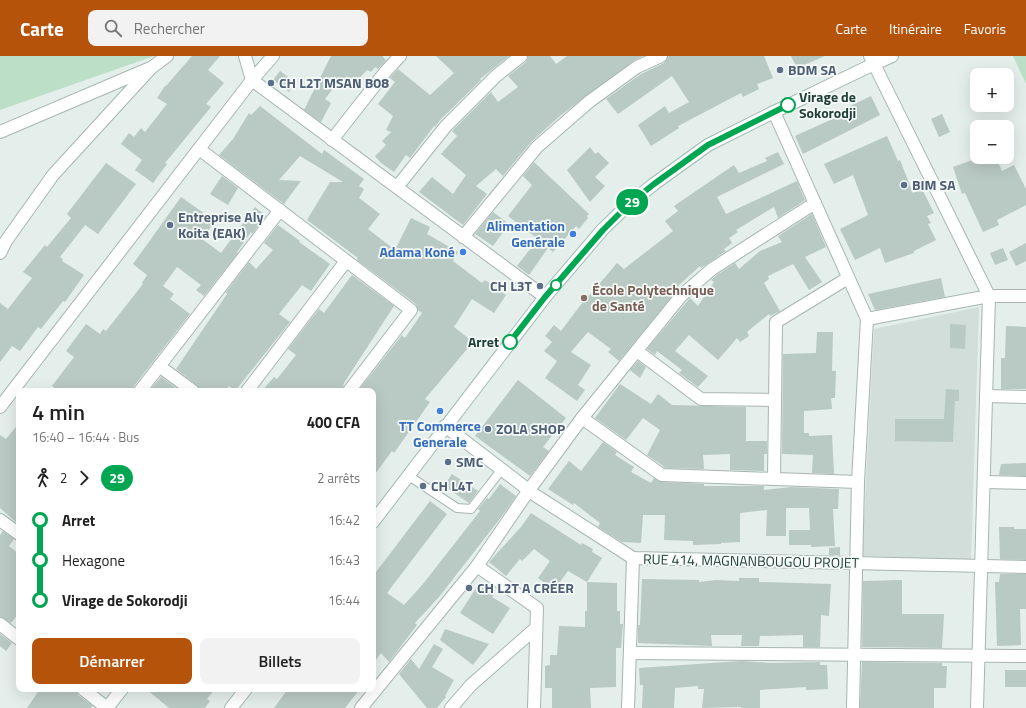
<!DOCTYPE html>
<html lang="fr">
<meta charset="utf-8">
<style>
body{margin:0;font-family:"Titillium Web",sans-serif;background:#f2f2f2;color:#222;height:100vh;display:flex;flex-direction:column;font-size:15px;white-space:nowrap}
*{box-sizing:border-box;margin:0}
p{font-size:13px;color:#767676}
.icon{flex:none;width:22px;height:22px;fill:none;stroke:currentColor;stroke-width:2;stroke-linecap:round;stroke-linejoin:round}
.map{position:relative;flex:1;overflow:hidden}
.details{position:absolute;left:16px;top:332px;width:360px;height:304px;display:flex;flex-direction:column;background:#fff;border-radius:8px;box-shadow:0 4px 16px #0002}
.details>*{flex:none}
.badge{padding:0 8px;border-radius:13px;font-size:14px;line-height:26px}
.controls{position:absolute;left:970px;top:12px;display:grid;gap:8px}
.controls a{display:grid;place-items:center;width:44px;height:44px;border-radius:8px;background:#fff;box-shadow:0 4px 16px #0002;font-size:20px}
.map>.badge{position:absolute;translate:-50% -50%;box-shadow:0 0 0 2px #fff}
.legs{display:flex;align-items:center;gap:6px;height:44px;padding:0 16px;font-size:13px}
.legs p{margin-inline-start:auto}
.summary{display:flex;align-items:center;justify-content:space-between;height:68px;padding:0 16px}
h1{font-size:22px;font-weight:600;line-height:30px}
.action{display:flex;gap:8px;margin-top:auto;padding:8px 16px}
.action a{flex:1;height:46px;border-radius:8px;background:#b45309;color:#fff;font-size:16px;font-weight:600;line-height:46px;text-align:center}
.action a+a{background:#f2f2f2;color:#222}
ul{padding:0 16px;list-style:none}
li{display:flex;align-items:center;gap:14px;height:40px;font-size:15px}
li i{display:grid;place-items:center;width:6px;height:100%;margin:0 5px;background:currentColor}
li i::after{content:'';width:10px;height:10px;margin:-5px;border:3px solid;border-radius:50%;background:#fff}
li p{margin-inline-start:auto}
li:first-child i{background:linear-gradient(#0000 50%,currentColor 0)}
li:last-child i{background:linear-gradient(currentColor 50%,#0000 0)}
header{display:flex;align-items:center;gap:24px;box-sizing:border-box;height:56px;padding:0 20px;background:#b45309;color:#fff}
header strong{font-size:19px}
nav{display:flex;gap:22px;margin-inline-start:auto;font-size:14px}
.search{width:280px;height:36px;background:#f2f2f2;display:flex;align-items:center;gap:10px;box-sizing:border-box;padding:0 14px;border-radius:8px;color:#767676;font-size:15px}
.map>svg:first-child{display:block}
.built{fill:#d2ded9}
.green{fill:#bcdfc8}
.building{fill:#b9c9c3}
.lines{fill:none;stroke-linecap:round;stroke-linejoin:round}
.lane-casing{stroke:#a6b6b2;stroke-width:10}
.street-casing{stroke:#a6b6b2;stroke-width:14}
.secondary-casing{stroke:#a2bab3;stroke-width:14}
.lane{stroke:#fff;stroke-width:8}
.street{stroke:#fff;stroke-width:12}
.secondary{stroke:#fff;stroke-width:12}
.line-1-casing{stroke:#fff;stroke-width:9}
.line-1{stroke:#00a651;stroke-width:6}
.service-dot{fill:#5c6f8a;stroke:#f5faf8;stroke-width:1.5}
.stop-1-dot{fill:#fff;stroke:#00a651;stroke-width:2}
.shop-dot{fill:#3f7fe0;stroke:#f5faf8;stroke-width:1.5}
.education-dot{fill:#8d6e63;stroke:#f5faf8;stroke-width:1.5}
.labels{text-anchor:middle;stroke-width:3.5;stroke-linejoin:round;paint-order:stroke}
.service-label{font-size:14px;font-weight:bold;fill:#4e5e75;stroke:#f5faf8;text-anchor:start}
.stop-label{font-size:14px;font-weight:bold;fill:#22403a;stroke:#f5faf8;text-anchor:start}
.shop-label{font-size:14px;font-weight:bold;fill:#366cbe;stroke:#f5faf8;text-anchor:end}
.education-label{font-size:14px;font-weight:bold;fill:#785e54;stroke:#f5faf8;text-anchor:start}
.street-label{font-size:14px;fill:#22403a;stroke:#f5faf8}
</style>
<header>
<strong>Carte</strong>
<div class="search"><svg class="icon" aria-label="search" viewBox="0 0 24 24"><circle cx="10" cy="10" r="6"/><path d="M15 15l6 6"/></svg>Rechercher</div>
<nav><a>Carte</a><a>Itinéraire</a><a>Favoris</a></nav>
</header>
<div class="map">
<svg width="1026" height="652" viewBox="0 0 1026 652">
<rect width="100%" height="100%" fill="#e4eeea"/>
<polygon class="built" points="979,251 971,505 862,500 874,273"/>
<g class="green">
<polygon points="0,0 154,0 0,54"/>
<polygon points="1013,0 1026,0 1026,28"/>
</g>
<g class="building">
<polygon points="192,0 220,0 208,14 224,27 206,48 211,51 165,107 167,108 153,127 135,114 142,104 121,88 129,77 134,81 141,72 145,76 167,48 157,42 165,30 166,30"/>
<polygon points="331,0 383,0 383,1 386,4 378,13 375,11 371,16 367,14 351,31 341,22 325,43 331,47 321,66 304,54"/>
<polygon points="436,0 509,0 480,23 481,24 440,64 435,71 434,70 410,102 406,99 394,116 381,107 375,100 386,89 382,85 391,76 386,74 393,60 378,48 395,26 390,22 398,13 430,39 454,17"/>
<polygon points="528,0 550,0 556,8 567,0 643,0 633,5 561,59 531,86 503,120 496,113 476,130 487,138 463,169 419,136 432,121 453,138 466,119 441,98 457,80 452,75 491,36 498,46 518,31 508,20 526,6"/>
<polygon points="668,0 764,0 773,22 757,28 759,33 743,41 741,37 678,70 679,72 651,90 638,69 665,50 669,57 689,46 672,20 618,58 606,43 641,18 664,7"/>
<polygon points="791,0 825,0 797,12"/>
<polygon points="280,15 296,27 289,36 273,24"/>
<polygon points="871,40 880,59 803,98 795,80 839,60 838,56"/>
<polygon points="260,50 322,98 324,94 364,123 359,130 364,133 359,142 380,158 368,173 395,194 411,162 430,171 427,178 458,196 453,205 482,227 485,224 506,239 494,257 472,243 454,271 473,286 425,343 430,346 394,397 392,395 373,421 373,335 358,335 402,279 405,282 422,257 418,254 416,248 357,204 358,202 307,164 330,126 343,126 300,100 279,124 301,125 284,148 219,99 233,83 249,57 251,59"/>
<polygon points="942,58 950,76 939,81 931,63"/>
<polygon points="887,80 898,105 900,104 913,137 922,133 934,157 927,160 931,167 928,168 936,184 914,195 914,197 885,207 880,192 855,204 840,173 868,159 853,119 834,128 824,108"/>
<polygon points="590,91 595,98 598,96 609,107 595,121 605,130 590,146 567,114"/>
<polygon points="778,96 784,108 717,141 726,158 797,125 805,144 778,162 774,151 736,174 738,176 729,182 732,187 724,193 726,195 701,212 700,210 678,230 680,231 619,305 608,296 611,293 588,276 571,296 591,309 578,329 585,334 577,345 545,322 557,305 544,295 552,286 545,280 554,269 561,275 588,239 589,240 617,207 624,213 673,175 665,165 678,155 674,150 734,109 739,117 767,105 765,102"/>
<polygon points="981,101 996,101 1002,115 1014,109 1026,133 1026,149 997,164 999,169 983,176 965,137 962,138 953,111"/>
<polygon points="534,106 589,158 587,160 588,162 579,173 576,170 553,196 548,192 529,219 517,210 538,183 508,160 532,129 523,120"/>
<polygon points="106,107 136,128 98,178 85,169 60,201 63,203 62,205 84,219 65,246 63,245 41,273 38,271 20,295 12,290 0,306 0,247 8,253 32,222 23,216 45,189 47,191 71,162 67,158"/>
<polygon points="222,120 238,132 228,149 210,138"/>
<polygon points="181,141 215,165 202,183 221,197 255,151 266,160 252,178 251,176 237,196 238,197 204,240 196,234 201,229 177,211 163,230 174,238 170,243 190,258 134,330 133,335 59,335 52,330 74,301 66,295 86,268 100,278 103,273 106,275 143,228 142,227 147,219 133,208"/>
<polygon points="493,156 509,168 493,190 475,178"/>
<polygon points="812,158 826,191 805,201 822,226 809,234 793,208 768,220 769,223 764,227 780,255 770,260 769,258 747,276 749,280 740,286 737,282 718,304 689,279 675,295 708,320 698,331 679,317 682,314 657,295 655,299 647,293 690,242 698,250 714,226 711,224 717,219 735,207 739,213 760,195 782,186 778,180"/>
<polygon points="278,169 300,185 299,186 330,208 311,235 302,229 279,258 290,266 235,335 229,330 225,335 200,335 197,329 176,313 227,238 226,236 249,206 256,213 273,194 264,187"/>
<polygon points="1026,187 1026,205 1016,210 1009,196"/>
<polygon points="1003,192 1008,204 995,209 990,197"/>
<polygon points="352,219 394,250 344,327 342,335 262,335 274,321 277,323 296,299 288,293 319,253 324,257"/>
<polygon points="941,222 945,241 875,254 868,238"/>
<polygon points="950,268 966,269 965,293 950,292"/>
<polygon points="1006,270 1026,271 1026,333 1001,333 1001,302 1005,302"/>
<polygon points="817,276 833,276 832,315 836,315 835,342 831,342 832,353 804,355 804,377 809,377 809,380 832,379 834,418 812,417 813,399 782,398 783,298 816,297"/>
<polygon points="638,305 646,311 640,322 630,314"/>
<polygon points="161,321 180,335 149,335"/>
<polygon points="518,324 566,362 543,391 549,395 530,420 475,380"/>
<polygon points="620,328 651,348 658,338 672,349 746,351 746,385 767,385 767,398 764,398 764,415 730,414 730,398 703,399 704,413 665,412 662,409 647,399 660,374 643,362 626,384 595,362"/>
<polygon points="946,333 959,334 959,345 955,345 953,386 895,385 895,363 944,363"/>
<polygon points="19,367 19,469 0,452 0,379 6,383"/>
<polygon points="603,386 617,396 615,399 634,411 631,416 651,427 654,422 662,426 704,428 704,430 764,430 764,434 791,431 839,433 838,453 833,453 835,490 811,491 811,489 789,489 789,474 810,474 809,452 786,452 786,480 766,480 767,454 740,457 740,486 721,487 721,488 693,489 693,485 664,484 665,459 643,459 641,487 622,486 598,471 600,467 574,447 573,449 548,433 569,405 581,415"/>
<polygon points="1026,407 1026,420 999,419 1001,408"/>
<polygon points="452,418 478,435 469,447 444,430"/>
<polygon points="500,428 516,440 502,460 439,541 415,567 417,569 389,606 381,597 373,608 373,520 430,445 447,458 387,537 404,549 423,528 480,455 478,453 487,442 489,443"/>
<polygon points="531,457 581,489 582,487 593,493 592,496 602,502 587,526 568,515 554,534 538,522 550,505 534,493 522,505 520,503 506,520 489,506 521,471"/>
<polygon points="999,471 1014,471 1014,473 1026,473 1026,504 1000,503"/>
<polygon points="3,475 14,483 9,490 19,498 19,557 11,567 0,561 0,479"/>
<polygon points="840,491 840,499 829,499 829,492"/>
<polygon points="1000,518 1026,518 1026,553 1020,553 1021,589 997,590 995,526 999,526"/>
<polygon points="739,522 759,522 759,526 831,528 829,560 821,559 820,591 803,591 803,579 760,580 759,590 741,590 742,579 711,579 712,590 638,587 638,569 640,569 642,523 699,524 699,526 716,524 739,525"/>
<polygon points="902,524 902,558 944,558 942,592 862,591 863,525"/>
<polygon points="587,526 617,527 617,555 620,555 620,568 623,568 621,592 616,592 616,631 590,632 591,652 552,652 552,632 545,632 545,610 550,609 550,599 557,599 559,570 585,571 585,555 587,555"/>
<polygon points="478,529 494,539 492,541 510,552 493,578 460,557"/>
<polygon points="445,573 489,588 473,609 440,584"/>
<polygon points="0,578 12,587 6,595 0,590"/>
<polygon points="434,588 443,593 432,611 454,624 445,640 446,641 437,652 427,652 399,618 411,603 419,613"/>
<polygon points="741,605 770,607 820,606 820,609 827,609 828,633 806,634 806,631 760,634 760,652 741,652 741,651 702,652 704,633 698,633 698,630 675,632 674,652 642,652 643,629 640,629 639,612"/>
<polygon points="862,606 942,607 942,610 947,610 946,632 934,632 934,652 860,652"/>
<rect x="1005" y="614" width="21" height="17"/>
<polygon points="40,633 76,633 78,639 93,650 91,652 27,652"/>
<polygon points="146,633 215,633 207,643 210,645 205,652 169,652"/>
<polygon points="288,633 360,633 345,652 274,652"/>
</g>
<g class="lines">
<g class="lane-casing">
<polyline id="lane" points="409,420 457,452 471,453 502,413"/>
</g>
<g class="street-casing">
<g id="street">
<polyline points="245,0 252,24 545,241"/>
<polyline points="892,0 874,8 989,240 977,652"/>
<polyline points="774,56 867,263 858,426 853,652"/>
<polyline points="0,76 148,13"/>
<polyline points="332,84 386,15 400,0"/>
<polyline points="199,93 411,254 349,335"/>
<polyline points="397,131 446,70 496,20 521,0"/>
<polyline points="463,181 537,91 590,45 637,11 661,0"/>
<polyline points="0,197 6,185 53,119 151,12 167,0"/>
<polyline points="867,263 989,240 1026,240"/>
<polyline points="637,295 701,343 774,344"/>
<polyline points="159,310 193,335"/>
<polyline points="140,335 280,154"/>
<polyline points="247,335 346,205"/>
<polyline points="986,340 1026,341"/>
<polyline points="0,351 252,24 273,0"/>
<polyline points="582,362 662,419 858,426"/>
<polyline points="445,370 535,439 633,502 1026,511"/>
<polyline points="774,423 776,266 848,222"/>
<polyline points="984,426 1026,427"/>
<polyline points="0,464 19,478"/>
<polyline points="477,510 537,552 534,652"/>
<polyline points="0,568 19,583"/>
<polyline points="630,597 1026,600"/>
<polyline points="83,633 107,652"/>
<polyline points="107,652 122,633"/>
<polyline points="361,652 477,510 529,434 582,362 681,240 712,213 815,147"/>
<polyline points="451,652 471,629 536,572"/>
<polyline points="628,652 633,502"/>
</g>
</g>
<g class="secondary-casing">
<g id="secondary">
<polyline points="373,466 545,241 603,173 629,148 654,128 708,89 774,56 874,8 870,0"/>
<polyline points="231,652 246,633"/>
</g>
</g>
<use href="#lane" class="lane"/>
<use href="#street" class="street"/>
<use href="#secondary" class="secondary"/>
</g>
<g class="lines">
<g class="line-1-casing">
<polyline id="line-1" points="510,286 545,241 603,174 629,148 654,128 708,89 788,49"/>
</g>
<use href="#line-1" class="line-1"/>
</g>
<g class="service-dot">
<circle cx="780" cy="14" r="4"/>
<circle cx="271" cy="27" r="4"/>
<circle cx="904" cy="129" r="4"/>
<circle cx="170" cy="169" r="4"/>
<circle cx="540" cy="230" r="4"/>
<circle cx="488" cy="373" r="4"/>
<circle cx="448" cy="406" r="4"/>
<circle cx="423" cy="430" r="4"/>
<circle cx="469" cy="532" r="4"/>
</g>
<g class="stop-1-dot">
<circle cx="788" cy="49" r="7"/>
<circle cx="556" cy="229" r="5"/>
<circle cx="510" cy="286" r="7"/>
</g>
<g class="shop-dot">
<circle cx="573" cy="178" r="4"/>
<circle cx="463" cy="196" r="4"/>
<circle cx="440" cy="355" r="4"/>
</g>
<circle class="education-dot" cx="584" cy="242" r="4"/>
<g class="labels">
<g class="service-label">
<text x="788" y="19">BDM SA</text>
<text x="279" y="32">CH L2T MSAN B08</text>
<text x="912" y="134">BIM SA</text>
<text x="178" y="166">Entreprise Aly<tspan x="178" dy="16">Koita (EAK)</tspan></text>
<text x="532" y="235" text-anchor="end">CH L3T</text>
<text x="496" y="378">ZOLA SHOP</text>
<text x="456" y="411">SMC</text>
<text x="431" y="435">CH L4T</text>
<text x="477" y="537">CH L2T A CRÉER</text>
</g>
<g class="stop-label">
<text x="799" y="46">Virage de<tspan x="799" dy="16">Sokorodji</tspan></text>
<text x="499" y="291" text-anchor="end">Arret</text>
</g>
<g class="shop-label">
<text x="565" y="175">Alimentation<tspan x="565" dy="16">Genérale</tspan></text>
<text x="455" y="201">Adama Koné</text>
<text x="440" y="375" text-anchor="middle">TT Commerce<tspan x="440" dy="16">Generale</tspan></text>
</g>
<g class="education-label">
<text x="592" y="239">École Polytechnique<tspan x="592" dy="16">de Santé</tspan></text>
</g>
<g class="street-label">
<text transform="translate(751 505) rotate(1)" y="5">RUE 414, MAGNANBOUGOU PROJET</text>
</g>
</g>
</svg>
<div class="controls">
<a>+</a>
<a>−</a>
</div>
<b class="badge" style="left:632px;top:146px;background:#00a651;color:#fff">29</b>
<section class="details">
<div class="summary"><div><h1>4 min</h1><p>16:40 – 16:44 · Bus</p></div><b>400 CFA</b></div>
<div class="legs"><svg class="icon" aria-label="walk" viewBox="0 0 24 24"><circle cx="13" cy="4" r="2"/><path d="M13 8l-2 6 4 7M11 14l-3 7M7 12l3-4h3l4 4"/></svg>2<svg class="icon" aria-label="forward" viewBox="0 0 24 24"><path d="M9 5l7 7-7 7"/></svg><b class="badge" style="background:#00a651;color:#fff">29</b><p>2 arrêts</p></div>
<ul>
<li><i style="color:#00a651"></i><b>Arret</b><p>16:42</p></li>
<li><i style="color:#00a651"></i><span>Hexagone</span><p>16:43</p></li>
<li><i style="color:#00a651"></i><b>Virage de Sokorodji</b><p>16:44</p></li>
</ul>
<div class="action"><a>Démarrer</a><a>Billets</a></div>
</section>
</div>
